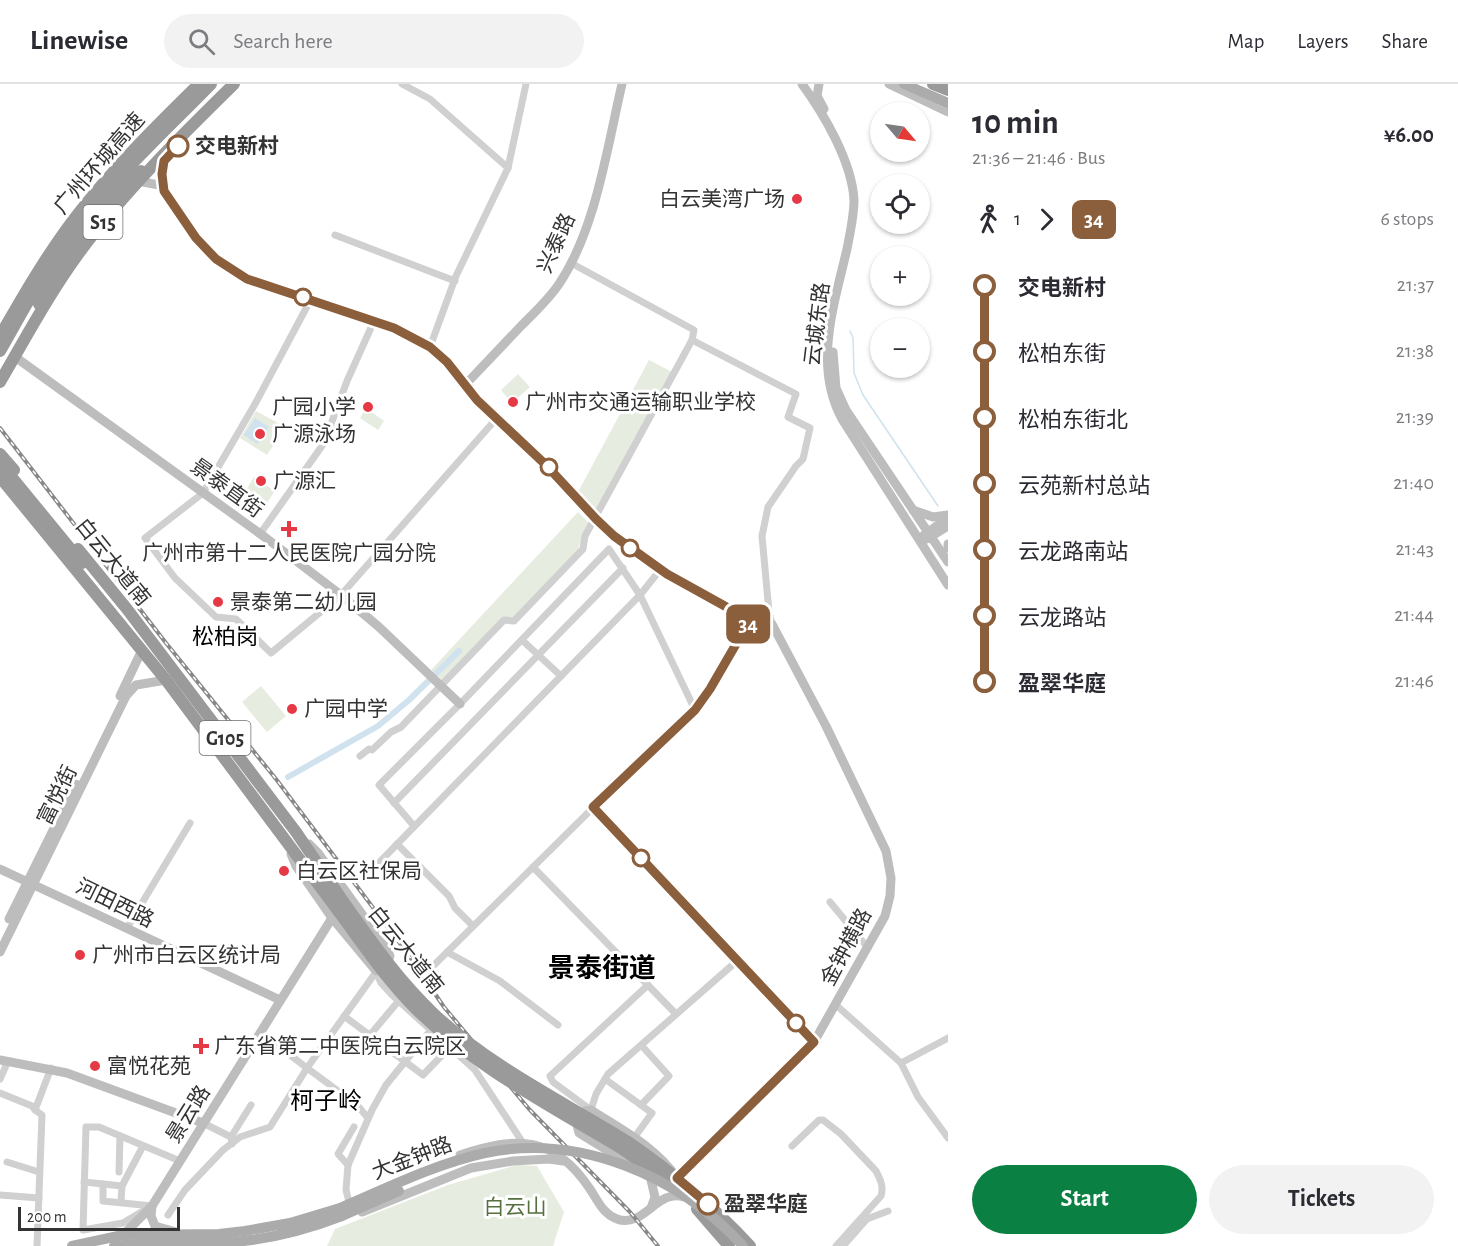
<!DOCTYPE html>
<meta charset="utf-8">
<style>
body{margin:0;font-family:"Alegreya Sans","Noto Sans SC",sans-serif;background:#f2f2f3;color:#2b2b33;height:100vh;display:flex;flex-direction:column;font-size:22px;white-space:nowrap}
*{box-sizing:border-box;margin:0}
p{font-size:20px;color:#7c7c81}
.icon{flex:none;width:33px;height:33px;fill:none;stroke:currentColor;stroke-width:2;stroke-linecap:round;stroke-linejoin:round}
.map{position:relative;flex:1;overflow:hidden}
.side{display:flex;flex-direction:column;background:#fff;width:510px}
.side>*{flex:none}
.badge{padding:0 12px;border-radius:9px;font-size:21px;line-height:39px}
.needle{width:39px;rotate:119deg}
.tools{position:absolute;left:870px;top:18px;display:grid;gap:12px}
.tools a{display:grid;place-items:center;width:60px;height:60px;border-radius:50%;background:#fff;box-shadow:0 2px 4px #0004;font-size:30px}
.scale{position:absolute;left:18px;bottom:15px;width:162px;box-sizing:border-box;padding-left:6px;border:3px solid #333;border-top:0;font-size:16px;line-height:21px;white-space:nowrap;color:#333;-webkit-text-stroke:4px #fff;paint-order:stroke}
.map>.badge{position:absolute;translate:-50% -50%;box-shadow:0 0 0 3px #fff}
.legs{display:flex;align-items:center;gap:9px;height:66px;padding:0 24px;font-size:20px}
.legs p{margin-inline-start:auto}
.head{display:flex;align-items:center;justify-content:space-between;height:102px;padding:0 24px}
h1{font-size:33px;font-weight:700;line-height:45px}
.button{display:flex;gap:12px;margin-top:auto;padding:12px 24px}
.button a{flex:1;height:69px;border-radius:36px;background:#0b8043;color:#fff;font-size:24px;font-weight:700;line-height:69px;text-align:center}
.button a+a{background:#f2f2f3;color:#2b2b33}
ul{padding:0 24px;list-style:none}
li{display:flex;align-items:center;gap:21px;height:66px;font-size:22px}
li i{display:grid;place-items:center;width:9px;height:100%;margin:0 8px;background:currentColor}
li i::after{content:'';width:15px;height:15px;margin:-8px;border:4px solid;border-radius:50%;background:#fff}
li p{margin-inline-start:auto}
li:first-child i{background:linear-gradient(#0000 50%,currentColor 0)}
li:last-child i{background:linear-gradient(currentColor 50%,#0000 0)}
header{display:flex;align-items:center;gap:36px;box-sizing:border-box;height:84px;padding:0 30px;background:#fff;border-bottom:2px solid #e1e1e2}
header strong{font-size:28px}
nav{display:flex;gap:33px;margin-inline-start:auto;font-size:21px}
.search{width:420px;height:54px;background:#f2f2f3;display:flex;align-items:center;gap:15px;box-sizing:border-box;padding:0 21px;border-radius:33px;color:#7c7c81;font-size:22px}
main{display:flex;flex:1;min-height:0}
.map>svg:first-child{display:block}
.green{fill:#e6ecdf}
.water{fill:#cfe2ee}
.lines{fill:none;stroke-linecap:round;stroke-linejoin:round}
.stream{stroke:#cfe2ee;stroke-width:1.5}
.canal{stroke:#cfe2ee;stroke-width:6}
.street{stroke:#d0d0d0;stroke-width:7}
.secondary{stroke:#bdbdbd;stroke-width:9}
.primary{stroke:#ababab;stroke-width:10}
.highway{stroke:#9a9a9a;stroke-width:12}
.rail-casing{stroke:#888;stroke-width:4}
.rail{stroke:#fff;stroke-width:1.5;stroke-dasharray:4.5;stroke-linecap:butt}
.primary-bridge{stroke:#ababab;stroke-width:10}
.highway-bridge{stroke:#9a9a9a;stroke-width:12}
.line-1-casing{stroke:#fff;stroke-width:14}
.line-1{stroke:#8b5e3c;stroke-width:9}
.stop-1-dot{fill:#fff;stroke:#8b5e3c;stroke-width:3}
.poi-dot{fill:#e63946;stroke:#fff;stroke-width:2}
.labels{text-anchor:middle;stroke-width:6;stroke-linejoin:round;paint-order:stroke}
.shield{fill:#fff;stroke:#707070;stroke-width:1.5}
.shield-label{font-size:20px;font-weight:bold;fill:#333}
.stop-label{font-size:21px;font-weight:bold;fill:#333;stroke:#fff;text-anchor:start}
.street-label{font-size:21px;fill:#333;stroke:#fff}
.poi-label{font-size:21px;fill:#333;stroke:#fff;text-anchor:start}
.park-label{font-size:21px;fill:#56703f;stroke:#fff}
.neighbourhood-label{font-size:22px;fill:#000;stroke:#fff}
.quarter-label{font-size:24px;fill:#000;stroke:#fff}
.district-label{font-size:27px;font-weight:bold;fill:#000;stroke:#fff}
</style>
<header>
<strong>Linewise</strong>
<div class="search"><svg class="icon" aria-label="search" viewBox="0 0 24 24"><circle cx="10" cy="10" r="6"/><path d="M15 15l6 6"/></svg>Search here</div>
<nav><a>Map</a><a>Layers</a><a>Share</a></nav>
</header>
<main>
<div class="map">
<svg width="948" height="1162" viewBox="0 0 948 1162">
<rect width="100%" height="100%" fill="#fff"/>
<g class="green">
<polygon points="649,276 672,288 597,430 577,410"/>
<polygon points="518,290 530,303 512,319 501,306"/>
<polygon points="366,324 384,337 378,346 360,334"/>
<polygon points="256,327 280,340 274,348 280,351 267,371 240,354"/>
<polygon points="254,393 275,407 260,429 240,416"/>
<polygon points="578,428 591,441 583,451 577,468 514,533 503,535 443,597 431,586"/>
<polygon points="261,602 286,632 267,648 242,618"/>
<polygon points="517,1081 537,1082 564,1128 553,1162 327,1162 335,1145 448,1101"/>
</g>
<polygon class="water" points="255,334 269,343 257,360 244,351"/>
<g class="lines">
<polyline class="stream" points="850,247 853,254 854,289 863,311 938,422"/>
<polyline class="canal" points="288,693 378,642 409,616 459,567"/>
<g class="street">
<polyline points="402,0 430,15 508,84"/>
<polyline points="335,151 455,197"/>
<polyline points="311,215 255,320 203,409 145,454 175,494 216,533 236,535 271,569 341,511 496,335"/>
<polyline points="692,256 796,310 788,333 810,344 803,375 796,382 768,423 762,452 769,528 772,540"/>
<polyline points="430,263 456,192 508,84 526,0"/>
<polyline points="260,450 324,359 347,297 374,237"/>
<polyline points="522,556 561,592"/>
<polyline points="360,672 369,665 372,666 391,648 401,643 504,536 514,537 583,465 585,452 692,256 694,246 571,179"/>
<polyline points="394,719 623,484"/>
<polyline points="593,723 814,958"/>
<polyline points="414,742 379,701 460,620 609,465 640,511 695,626"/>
<polyline points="397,760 449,812 455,824 473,842"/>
<polyline points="533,783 676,930"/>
<polyline points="367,791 640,511 660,486"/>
<polyline points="830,818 868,864"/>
<polyline points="127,844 190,739"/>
<polyline points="447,868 500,897 558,941"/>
<polyline points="428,887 614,703 682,640 710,605 750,536"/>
<polyline points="376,888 381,899 392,911 475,986 523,1059"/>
<polyline points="648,901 550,992 553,998 591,1026 596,1010 608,990 737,877"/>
<polyline points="836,921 901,979 918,1013 948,1054"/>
<polyline points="344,932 423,991 447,966"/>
<polyline points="260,948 307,984 376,888"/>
<polyline points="370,951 396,920"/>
<polyline points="901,979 948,954"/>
<polyline points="0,995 8,977"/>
<polyline points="605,995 652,1029 634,1054"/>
<polyline points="0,1009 32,1022 35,1026"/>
<polyline points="641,1021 669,992 642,962"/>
<polyline points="203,1039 231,1053 232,1060"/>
<polyline points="231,1053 251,1021"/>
<path d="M792 1062 819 1036H823L841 1050 876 1087C880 1095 884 1102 881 1112L836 1162"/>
<polyline points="7,1078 39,1088"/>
<polyline points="348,1081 338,1070 354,1043"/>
<polyline points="119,1088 120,1052"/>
<polyline points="84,1098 122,1102 121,1117"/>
<polyline points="103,1100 103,1117 152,1122"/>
<polyline points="122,1102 143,1062"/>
<polyline points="0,1111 39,1114"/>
<polyline points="349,1118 346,1106 348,1081 372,1026 386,1001 430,947"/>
<polyline points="143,1127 123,1139 83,1146 86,1043 99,1043 180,1077"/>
<polyline points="168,1131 185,1106 223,1066 240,1053 270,1043 307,984 357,1021 368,1034"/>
<polyline points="37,1162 42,1031 35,1026 51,984"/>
<polyline points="843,1162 867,1135 888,1127"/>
</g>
<g class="secondary">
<path d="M802 0C824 30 852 78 854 116 854 132 850 149 847 165 834 221 813 282 842 335L948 501"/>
<polyline points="819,0 817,12 824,25"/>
<polyline points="889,0 948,28"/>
<polyline points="164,77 162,90 164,107"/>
<path d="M143 98 159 101C193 139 205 181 257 199L394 244 430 263 447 278 485 324 546 381 596 435 622 458 667 490 727 525 750 536 772 540 826 642 886 767 891 794 890 812 885 832 814 958 677 1094C656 1063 622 1046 591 1026L585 1027 577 1041 579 1049 631 1081"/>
<polyline points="833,268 836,304 846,326 948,478"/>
<polyline points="18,275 266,454 341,511 379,543 460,620"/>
<path d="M465 301C484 281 503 261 522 241 535 228 549 215 559 200 596 145 607 64 622 0"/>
<polyline points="913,426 933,433 948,431"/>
<polyline points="924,451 948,434"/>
<polyline points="927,455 948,442"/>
<polyline points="948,460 948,464"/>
<polyline points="120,612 142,566"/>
<polyline points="309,760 318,769 387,865 390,872 387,880"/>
<polyline points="291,770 296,782 332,834 376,887"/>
<polyline points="0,785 280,916"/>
<polyline points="9,835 76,700"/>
<polyline points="0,868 126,612 136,601 166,596"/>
<polyline points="0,976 67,989 203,1039"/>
<path d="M460 1071C517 1052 554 1051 590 1105 598 1117 603 1130 617 1135 644 1145 657 1104 684 1113"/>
<polyline points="650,1092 655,1113 651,1124"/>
<polyline points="152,1122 151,1132 155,1142 176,1148"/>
<polyline points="362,1128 471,1084 513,1077 549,1075 563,1077"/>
<polyline points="123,1151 152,1122 332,834"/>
</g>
<g class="primary">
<polyline points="904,0 948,19"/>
<polyline points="72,1162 123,1151 219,1150 245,1147 290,1139 340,1124"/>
<path d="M114 1162C149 1157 185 1161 220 1159 262 1157 303 1147 342 1132"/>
</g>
<g class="highway">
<polyline points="933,0 948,6"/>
<path d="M39 220C67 170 101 127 141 87"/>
<path d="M0 267C24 225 47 181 77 143 117 91 166 46 211 0"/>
<polyline points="0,370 14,386"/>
<polyline points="0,393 166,596 339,828"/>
<polyline points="78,465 127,525 224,653 296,748 347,823"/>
<path d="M628 1058C673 1089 713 1122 750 1162"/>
<polyline points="624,1066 669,1099"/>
<polyline points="697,1125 729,1162"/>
</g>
<g class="rail-casing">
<polyline id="rail" points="0,344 166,559 276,695 405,866 444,923 529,1025 630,1128 658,1162"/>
</g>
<use href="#rail" class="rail"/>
<g class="primary-bridge">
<path d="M340 1124C387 1104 435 1080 485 1069 580 1049 679 1092 743 1162"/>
<polyline points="342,1132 399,1107"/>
</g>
<g class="highway-bridge">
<path d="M0 252C23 212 46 172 74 135 111 87 155 43 199 0"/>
<path d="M0 298C25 255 49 210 79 169 124 108 180 53 234 0"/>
<polyline points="0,379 82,479"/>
<path d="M347 823C374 861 400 898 434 930 491 983 562 1017 628 1058"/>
<path d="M339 828C364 862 387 896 416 925 476 984 553 1023 624 1066"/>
</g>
</g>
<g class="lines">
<g class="line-1-casing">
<polyline id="line-1" points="178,62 164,77 162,90 164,107 196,154 216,175 247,195 394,244 430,263 447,278 477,316 546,381 596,435 614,452 667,490 750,536 710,605 695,626 593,723 814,958 677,1094 708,1120"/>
</g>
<use href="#line-1" class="line-1"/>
</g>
<g class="stop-1-dot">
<circle cx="178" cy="62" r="10"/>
<circle cx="303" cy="213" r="8"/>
<circle cx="549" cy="383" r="8"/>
<circle cx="630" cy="464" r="8"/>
<circle cx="641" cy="774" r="8"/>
<circle cx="796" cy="939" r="8"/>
<circle cx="708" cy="1120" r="10"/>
</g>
<g class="poi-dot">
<circle cx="797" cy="115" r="6"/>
<circle cx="513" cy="318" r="6"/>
<circle cx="368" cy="323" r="6"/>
<circle cx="260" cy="350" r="6"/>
<circle cx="261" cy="397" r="6"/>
<path d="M286 436h6v6h6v6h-6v6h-6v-6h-6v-6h6z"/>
<circle cx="218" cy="518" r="6"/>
<circle cx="292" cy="625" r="6"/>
<circle cx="284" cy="787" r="6"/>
<circle cx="80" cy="871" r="6"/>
<path d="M198 953h6v6h6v6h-6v6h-6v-6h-6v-6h6z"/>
<circle cx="95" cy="982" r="6"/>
</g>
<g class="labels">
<g class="shield">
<rect x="83.5" y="121" width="39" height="34" rx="4.5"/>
<rect x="199.5" y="637" width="51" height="34" rx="4.5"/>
</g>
<g class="shield-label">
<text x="103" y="145">S15</text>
<text x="225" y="661">G105</text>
</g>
<g class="stop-label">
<text x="195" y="69">交电新村</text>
<text x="724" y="1127">盈翠华庭</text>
</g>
<g class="street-label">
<text transform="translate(99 79) rotate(-49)" y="7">广州环城高速</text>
<text transform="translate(556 159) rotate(-66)" y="7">兴泰路</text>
<text transform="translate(817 240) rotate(-83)" y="7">云城东路</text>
<text transform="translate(227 404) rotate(36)" y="7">景泰直街</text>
<text transform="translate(113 478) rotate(51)" y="7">白云大道南</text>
<text transform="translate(57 711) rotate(-64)" y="7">富悦街</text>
<text transform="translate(115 819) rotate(26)" y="7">河田西路</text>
<text transform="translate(846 863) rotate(-62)" y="7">金钟横路</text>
<text transform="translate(406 866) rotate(51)" y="7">白云大道南</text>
<text transform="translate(188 1030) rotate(-58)" y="7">景云路</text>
<text transform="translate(412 1074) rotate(-21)" y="7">大金钟路</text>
</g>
<g class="poi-label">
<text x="785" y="122" text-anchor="end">白云美湾广场</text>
<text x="525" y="325">广州市交通运输职业学校</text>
<text x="356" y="330" text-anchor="end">广园小学</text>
<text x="272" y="357">广源泳场</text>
<text x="273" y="404">广源汇</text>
<text x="289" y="476" text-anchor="middle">广州市第十二人民医院广园分院</text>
<text x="230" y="525">景泰第二幼儿园</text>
<text x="304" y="632">广园中学</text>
<text x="296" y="794">白云区社保局</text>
<text x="92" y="878">广州市白云区统计局</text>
<text x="214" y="969">广东省第二中医院白云院区</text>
<text x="107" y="989">富悦花苑</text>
</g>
<g class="park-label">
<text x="515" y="1130">白云山</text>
</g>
<g class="neighbourhood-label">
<text x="225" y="560">松柏岗</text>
</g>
<g class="quarter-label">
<text x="326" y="1025">柯子岭</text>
</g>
<g class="district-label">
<text x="602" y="893">景泰街道</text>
</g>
</g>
</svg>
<div class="tools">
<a><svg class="needle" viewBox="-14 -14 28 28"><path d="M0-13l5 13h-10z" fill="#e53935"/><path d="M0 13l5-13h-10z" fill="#7c7c81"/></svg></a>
<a><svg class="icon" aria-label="locate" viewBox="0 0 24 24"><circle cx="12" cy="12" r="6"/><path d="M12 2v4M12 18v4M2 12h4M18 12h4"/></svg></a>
<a>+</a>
<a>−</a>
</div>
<div class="scale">200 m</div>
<b class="badge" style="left:748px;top:540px;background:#8b5e3c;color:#fff">34</b>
</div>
<section class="side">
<div class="head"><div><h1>10 min</h1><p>21:36 – 21:46 · Bus</p></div><b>¥6.00</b></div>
<div class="legs"><svg class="icon" aria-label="walk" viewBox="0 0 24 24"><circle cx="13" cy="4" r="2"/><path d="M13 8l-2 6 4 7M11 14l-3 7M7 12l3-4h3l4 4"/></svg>1<svg class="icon" aria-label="forward" viewBox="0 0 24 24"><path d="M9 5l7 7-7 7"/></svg><b class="badge" style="background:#8b5e3c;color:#fff">34</b><p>6 stops</p></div>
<ul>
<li><i style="color:#8b5e3c"></i><b>交电新村</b><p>21:37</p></li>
<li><i style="color:#8b5e3c"></i><span>松柏东街</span><p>21:38</p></li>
<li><i style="color:#8b5e3c"></i><span>松柏东街北</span><p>21:39</p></li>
<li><i style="color:#8b5e3c"></i><span>云苑新村总站</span><p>21:40</p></li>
<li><i style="color:#8b5e3c"></i><span>云龙路南站</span><p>21:43</p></li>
<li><i style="color:#8b5e3c"></i><span>云龙路站</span><p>21:44</p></li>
<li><i style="color:#8b5e3c"></i><b>盈翠华庭</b><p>21:46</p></li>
</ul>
<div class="button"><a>Start</a><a>Tickets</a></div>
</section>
</main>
